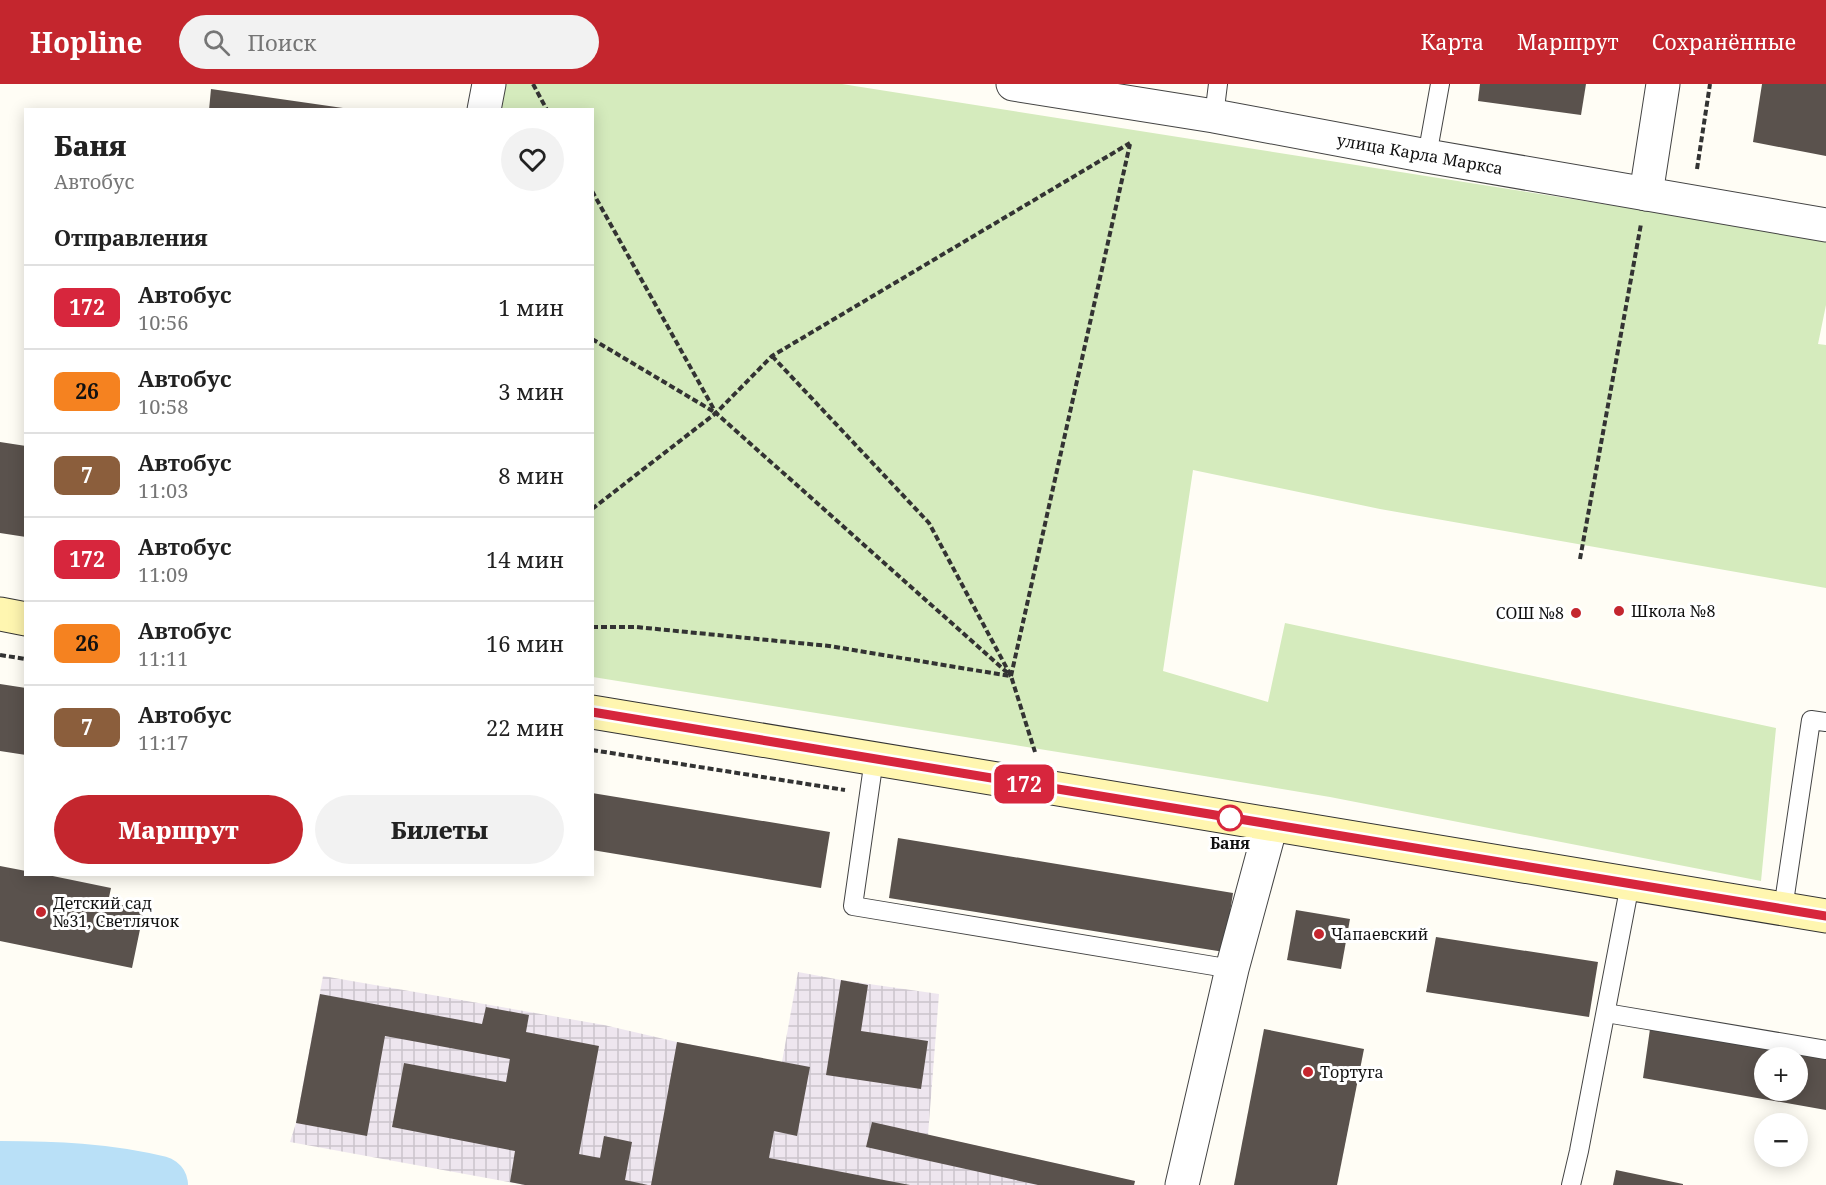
<!DOCTYPE html>
<html lang="ru">
<meta charset="utf-8">
<style>
body{margin:0;font-family:"Noto Serif",serif;background:#f2f2f2;color:#222;height:100vh;display:flex;flex-direction:column;font-size:22px;white-space:nowrap}
*{box-sizing:border-box;margin:0}
p{font-size:20px;color:#767676}
.icon{flex:none;width:33px;height:33px;fill:none;stroke:currentColor;stroke-width:2;stroke-linecap:round;stroke-linejoin:round}
.map{position:relative;flex:1;overflow:hidden}
.details{position:absolute;left:24px;top:24px;width:570px;height:768px;display:flex;flex-direction:column;background:#fff;border-radius:0px;box-shadow:0 3px 15px #0003}
.details>*{flex:none}
.badge{padding:0 12px;border-radius:9px;font-size:21px;line-height:39px}
.tools{position:absolute;left:1754px;top:963px;display:grid;gap:12px}
.tools a{display:grid;place-items:center;width:54px;height:54px;border-radius:50%;background:#fff;box-shadow:0 3px 15px #0003;font-size:30px}
.map>.badge{position:absolute;translate:-50% -50%;box-shadow:0 0 0 3px #fff}
h2{padding:0 30px;font-size:22px;line-height:54px}
.round{display:grid;place-items:center;flex:none;width:63px;height:63px;border-radius:32px;background:#f2f2f2}
.overview{display:flex;align-items:center;justify-content:space-between;height:102px;padding:0 30px}
h1{font-size:28px;font-weight:800;line-height:45px}
.cta{display:flex;gap:12px;margin-top:auto;padding:12px 30px}
.cta a{flex:1;height:69px;border-radius:36px;background:#c4262e;color:#fff;font-size:24px;font-weight:800;line-height:69px;text-align:center}
.cta a+a{background:#f2f2f2;color:#222}
ul{padding:0;list-style:none}
li{display:flex;align-items:center;gap:18px;height:84px;padding:0 30px;border-top:2px solid #e0e0e0}
li div{flex:1}
li b{display:block;font-size:22px}
li em{font-style:normal}
li .badge{min-width:66px;font-weight:700;text-align:center}
header{display:flex;align-items:center;gap:36px;box-sizing:border-box;height:84px;padding:0 30px;background:#c4262e;color:#fff}
header strong{font-size:28px}
nav{display:flex;gap:33px;margin-inline-start:auto;font-size:21px}
.search{width:420px;height:54px;background:#f2f2f2;display:flex;align-items:center;gap:15px;box-sizing:border-box;padding:0 21px;border-radius:33px;color:#767676;font-size:22px}
.map>svg:first-child{display:block}
.industrial{fill:url(#industrial-grid)}
.green{fill:#d5ebbd}
.lines{fill:none;stroke-linecap:round;stroke-linejoin:round}
.river{stroke:#b9e0f7;stroke-width:58}
.building{fill:#5a524d;fill-rule:evenodd}
.lane-casing{stroke:#444;stroke-width:20}
.street-casing{stroke:#444;stroke-width:35}
.secondary-casing{stroke:#333;stroke-width:35}
.path{stroke:#333;stroke-width:4;stroke-dasharray:6 3;stroke-linecap:butt}
.lane{stroke:#fff;stroke-width:18}
.street{stroke:#fff;stroke-width:33}
.secondary{stroke:#fff6b0;stroke-width:33}
.line-casing{stroke:#fff;stroke-width:14}
.line{stroke:#d7263d;stroke-width:9}
.poi-dot{fill:#c4262e;stroke:#fff;stroke-width:2}
.stop-dot{fill:#fff;stroke:#d7263d;stroke-width:3}
.labels{text-anchor:middle;stroke-width:6;stroke-linejoin:round;paint-order:stroke}
.street-label{font-size:16px;fill:#111;stroke:#fff}
.poi-label{font-size:16px;fill:#111;stroke:#fff;text-anchor:start}
.stop-label{font-size:16px;font-weight:bold;fill:#111;stroke:#fff}
</style>
<header>
<strong>Hopline</strong>
<div class="search"><svg class="icon" aria-label="search" viewBox="0 0 24 24"><circle cx="10" cy="10" r="6"/><path d="M15 15l6 6"/></svg>Поиск</div>
<nav><a>Карта</a><a>Маршрут</a><a>Сохранённые</a></nav>
</header>
<div class="map">
<svg width="1826" height="1101" viewBox="0 0 1826 1101">
<defs>
<pattern id="industrial-grid" width="8" height="8" patternUnits="userSpaceOnUse" patternTransform="scale(1.5)"><rect width="8" height="8" fill="#eee6ef"/><path d="M0 4h8M4 0v8" fill="none" stroke="#cbc4cc"/></pattern>
</defs>
<rect width="100%" height="100%" fill="#fffdf5"/>
<polygon class="industrial" points="798,888 841,896 939,910 928,1051 1135,1097 1134,1101 525,1101 290,1058 296,1039 323,892 604,941 677,958 782,978"/>
<polygon class="green" points="491,0 842,0 1826,155 1826,221 1818,260 1826,261 1826,504 1380,425 1193,386 1163,587 1268,618 1285,539 1776,644 1761,797 1330,713 1126,679 593,593 592,26 486,26"/>
<g class="lines">
<path class="river" d="M0 1086C53 1086 107 1088 159 1101"/>
</g>
<g class="building">
<polygon points="1480,0 1586,0 1581,31 1478,17"/>
<polygon points="1762,0 1826,0 1826,72 1753,58"/>
<polygon points="211,5 343,24 343,26 209,26"/>
<polygon points="0,358 26,362 26,453 0,449"/>
<polygon points="0,600 26,604 26,671 0,667"/>
<polygon points="592,709 830,748 821,804 592,766"/>
<polygon points="898,754 1233,809 1224,868 889,814"/>
<polygon points="0,782 26,787 26,790 43,790 111,804 108,818 144,826 132,884 0,857"/>
<polygon points="1296,826 1350,835 1341,885 1287,876"/>
<polygon points="1436,853 1598,878 1589,933 1426,908"/>
<polygon points="841,896 868,901 861,947 928,957 921,1005 826,991"/>
<polygon points="320,910 482,940 486,923 529,931 526,948 599,962 579,1070 600,1074 604,1052 632,1058 625,1096 648,1101 525,1101 510,1098 515,1067 392,1043 404,979 506,998 510,975 385,952 367,1052 296,1039"/>
<path d="M1651 938 1826 970V1026L1643 994ZM1764 974H1797V1006H1764Z"/>
<polygon points="1264,945 1364,965 1337,1101 1234,1101"/>
<polygon points="677,958 810,983 797,1052 774,1047 769,1074 910,1101 651,1101"/>
<polygon points="872,1038 1135,1097 1134,1101 1038,1101 866,1063"/>
<polygon points="1616,1086 1683,1100 1683,1101 1613,1101"/>
</g>
<g class="lines">
<g class="lane-casing">
<g id="lane">
<polyline points="1214,32 1218,0"/>
<polyline points="1427,72 1440,0"/>
<polyline points="874,675 853,822 1232,885"/>
<polyline points="1783,825 1811,636 1826,638"/>
<polyline points="1606,929 1826,966"/>
<polyline points="1571,1101 1579,1067 1630,800"/>
</g>
</g>
<g class="street-casing">
<g id="street">
<polyline points="1013,0 1214,32 1427,72 1826,141"/>
<polyline points="484,26 489,0"/>
<polyline points="1646,110 1663,0"/>
<polyline points="1182,1101 1232,885 1271,741"/>
</g>
</g>
<g class="secondary-casing">
<g id="secondary">
<polyline points="0,530 26,535"/>
<polyline points="592,628 1826,832"/>
</g>
</g>
<g class="path">
<polyline points="533,0 547,26"/>
<polyline points="1697,85 1710,0"/>
<polyline points="592,107 716,329 1011,592"/>
<polyline points="592,255 716,329"/>
<polyline points="772,272 929,439 1011,592 1035,668"/>
<polyline points="592,425 716,329 772,272 1130,59"/>
<polyline points="1580,475 1641,140"/>
<polyline points="592,543 636,543 829,562 1010,592"/>
<polyline points="0,571 26,575"/>
<polyline points="1011,592 1130,60"/>
<polyline points="592,666 845,706"/>
</g>
<use href="#lane" class="lane"/>
<use href="#street" class="street"/>
<use href="#secondary" class="secondary"/>
</g>
<g class="lines">
<g class="line-casing">
<polyline id="line" points="592,628 1826,832"/>
</g>
<use href="#line" class="line"/>
</g>
<g class="poi-dot">
<circle cx="1619" cy="527" r="6"/>
<circle cx="1576" cy="529" r="6"/>
<circle cx="41" cy="828" r="6"/>
<circle cx="1319" cy="850" r="6"/>
<circle cx="1308" cy="988" r="6"/>
</g>
<circle class="stop-dot" cx="1230" cy="734" r="12"/>
<g class="labels">
<g class="street-label">
<text transform="translate(1420 70) rotate(10)" y="6">улица Карла Маркса</text>
</g>
<g class="poi-label">
<text x="1631" y="533">Школа №8</text>
<text x="1564" y="535" text-anchor="end">СОШ №8</text>
<text x="53" y="825">Детский сад<tspan x="53" dy="18">№31, Светлячок</tspan></text>
<text x="1331" y="856">Чапаевский</text>
<text x="1320" y="994">Тортуга</text>
</g>
<g class="stop-label">
<text x="1230" y="765">Баня</text>
</g>
</g>
</svg>
<div class="tools">
<a>+</a>
<a>−</a>
</div>
<b class="badge" style="left:1024px;top:700px;background:#d7263d;color:#fff">172</b>
<section class="details">
<div class="overview"><div><h1>Баня</h1><p>Автобус</p></div><a class="round"><svg class="icon" aria-label="heart" viewBox="0 0 24 24"><path d="M12 20l-8-8c-3-5 5-10 8-4 3-6 11-1 8 4z"/></svg></a></div>
<h2>Отправления</h2>
<ul>
<li><span class="badge" style="background:#d7263d;color:#fff">172</span><div><b>Автобус</b><p>10:56</p></div><em>1 мин</em></li>
<li><span class="badge" style="background:#f58220;color:#111">26</span><div><b>Автобус</b><p>10:58</p></div><em>3 мин</em></li>
<li><span class="badge" style="background:#8b5e3c;color:#fff">7</span><div><b>Автобус</b><p>11:03</p></div><em>8 мин</em></li>
<li><span class="badge" style="background:#d7263d;color:#fff">172</span><div><b>Автобус</b><p>11:09</p></div><em>14 мин</em></li>
<li><span class="badge" style="background:#f58220;color:#111">26</span><div><b>Автобус</b><p>11:11</p></div><em>16 мин</em></li>
<li><span class="badge" style="background:#8b5e3c;color:#fff">7</span><div><b>Автобус</b><p>11:17</p></div><em>22 мин</em></li>
</ul>
<div class="cta"><a>Маршрут</a><a>Билеты</a></div>
</section>
</div>
